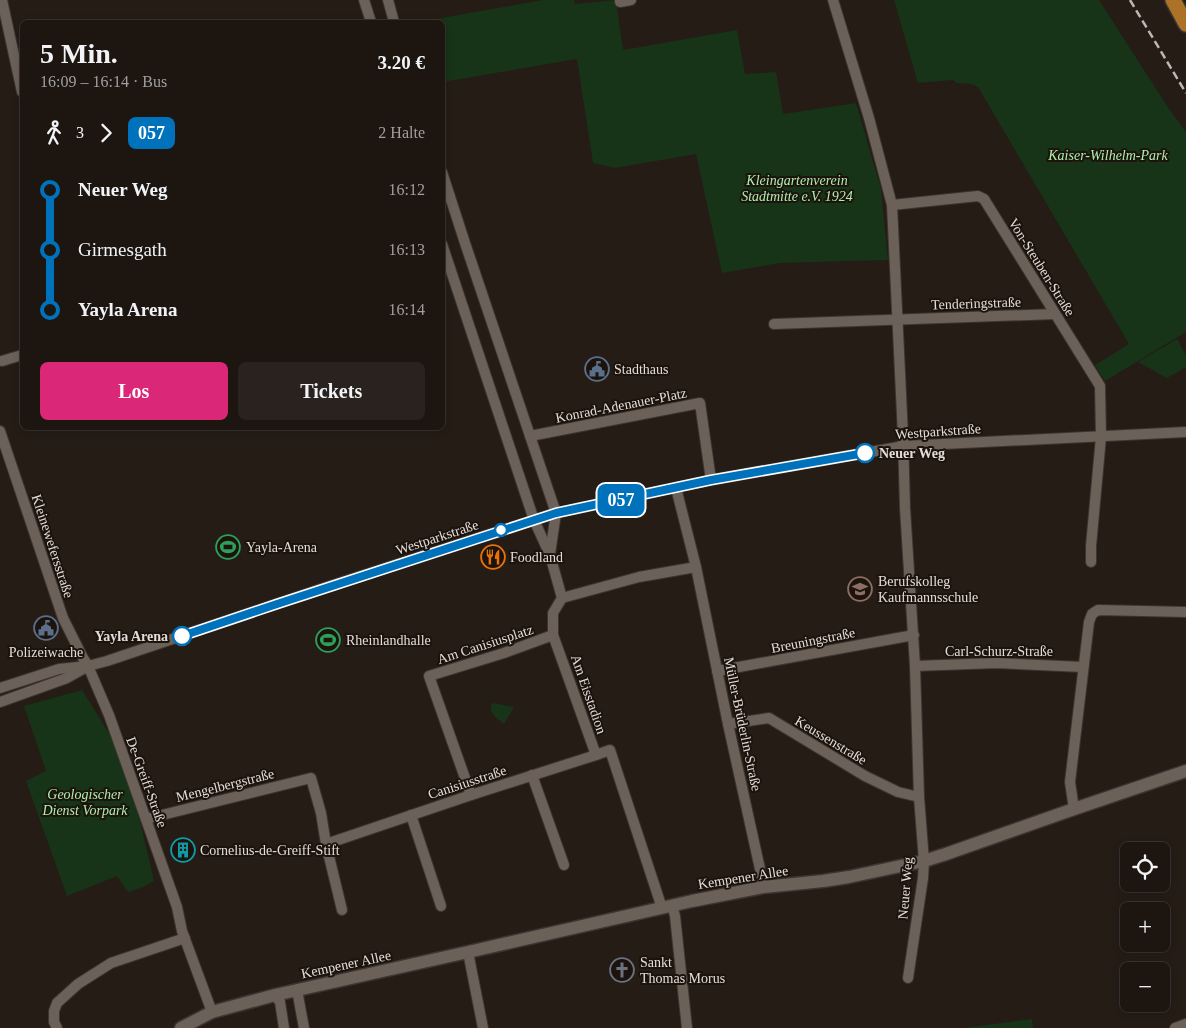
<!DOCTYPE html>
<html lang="de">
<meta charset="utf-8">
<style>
body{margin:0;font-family:Georgia,serif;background:#29221e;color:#f1f3f6;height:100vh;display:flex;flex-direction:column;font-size:19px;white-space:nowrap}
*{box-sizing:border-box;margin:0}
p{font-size:16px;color:#a09f9f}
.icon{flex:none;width:28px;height:28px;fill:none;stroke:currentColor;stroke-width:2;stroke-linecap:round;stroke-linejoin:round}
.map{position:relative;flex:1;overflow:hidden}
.drawer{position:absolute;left:20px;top:20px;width:425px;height:410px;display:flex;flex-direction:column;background:#1c1510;border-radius:8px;box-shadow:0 2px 8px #0003,0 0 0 1px #3a3430}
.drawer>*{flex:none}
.badge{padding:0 10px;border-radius:8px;font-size:18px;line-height:32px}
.buttons{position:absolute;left:1120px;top:842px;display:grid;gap:10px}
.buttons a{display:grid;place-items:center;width:50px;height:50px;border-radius:8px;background:#1c1510;box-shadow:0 2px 8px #0003,0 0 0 1px #3a3430;font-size:25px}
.map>.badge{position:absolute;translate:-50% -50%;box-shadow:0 0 0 2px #fff}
.legs{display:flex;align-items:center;gap:8px;height:55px;padding:0 20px;font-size:16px}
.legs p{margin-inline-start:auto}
.summary{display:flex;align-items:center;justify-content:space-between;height:85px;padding:0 20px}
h1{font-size:28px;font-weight:700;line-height:38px}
.primary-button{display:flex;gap:10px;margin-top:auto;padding:10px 20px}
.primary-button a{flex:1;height:58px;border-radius:8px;background:#db2777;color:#fff;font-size:20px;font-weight:700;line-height:58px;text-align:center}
.primary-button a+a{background:#29221e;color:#f1f3f6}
ul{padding:0 20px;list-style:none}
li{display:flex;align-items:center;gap:18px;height:60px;font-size:19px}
li i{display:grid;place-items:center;width:8px;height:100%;margin:0 6px;background:currentColor}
li i::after{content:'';width:12px;height:12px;margin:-6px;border:4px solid;border-radius:50%;background:#1c1510}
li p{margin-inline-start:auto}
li:first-child i{background:linear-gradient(#0000 50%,currentColor 0)}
li:last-child i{background:linear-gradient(currentColor 50%,#0000 0)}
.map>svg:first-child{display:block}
.green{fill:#173318}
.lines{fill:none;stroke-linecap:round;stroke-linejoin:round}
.minor-casing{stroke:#3d3532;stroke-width:12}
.tertiary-casing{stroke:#3d3532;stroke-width:15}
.primary-casing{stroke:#3d3532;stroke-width:18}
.minor{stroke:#6c6159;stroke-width:10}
.tertiary{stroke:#6c6159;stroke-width:12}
.primary{stroke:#ab7228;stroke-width:15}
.rail{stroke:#beb6b2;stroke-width:2.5;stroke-dasharray:8 4;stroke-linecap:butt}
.line-1-casing{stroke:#fff;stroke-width:11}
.line-1{stroke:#0072bc;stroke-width:8}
.stop-1-dot{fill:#fff;stroke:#0072bc;stroke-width:2.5}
.labels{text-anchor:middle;stroke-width:4;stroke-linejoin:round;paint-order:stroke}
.park-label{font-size:14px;font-style:italic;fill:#acf0ad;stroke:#1c130d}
.street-label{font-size:14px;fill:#e3dcd8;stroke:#1c130d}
.poi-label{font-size:14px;fill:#e3dcd8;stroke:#1c130d;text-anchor:start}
.stop-label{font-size:14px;font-weight:bold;fill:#e3dcd8;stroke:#1c130d;text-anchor:start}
</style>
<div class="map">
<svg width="1186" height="1028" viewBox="0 0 1186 1028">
<rect width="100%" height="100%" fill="#251c16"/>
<g class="green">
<polygon points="543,0 574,0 575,4 616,0 623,50 737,30 745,74 776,72 783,114 856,103 881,189 888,260 780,263 722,273 696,154 615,168 593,163 577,59 443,82 442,22 419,22"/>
<polygon points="894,0 1099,0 1169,109 1186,132 1186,332 1105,381 1095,365 1129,344 978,87 971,84 957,83 953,80 918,83"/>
<polygon points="1177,339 1186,355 1186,367 1167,378 1138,362"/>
<polygon points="82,690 126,761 154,881 143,887 128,892 117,876 67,896 26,781 46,771 24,706"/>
<path d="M493 703 514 707 504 724C497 718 489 714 491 704Z"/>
<polygon points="1032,1019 1033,1028 964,1028"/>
</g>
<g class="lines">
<g class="minor-casing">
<g id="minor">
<polyline points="2,0 22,92"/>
<polyline points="364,0 371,22"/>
<polyline points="388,0 394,22"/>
<polyline points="620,0 620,2 631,0"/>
<polyline points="833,0 869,118 892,205 903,436 905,508 915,666 919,797 924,861 923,878 908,978"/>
<polyline points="442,172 465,243 556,513 550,554"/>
<polyline points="892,205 978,196 984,199 1100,386 1101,437 1091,546 1091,562"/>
<polyline points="442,244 534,520 550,555 562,598 553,613 553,635 596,755 610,750 662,908"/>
<polyline points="774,324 1055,314"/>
<polyline points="2,361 22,355"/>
<polyline points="0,431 63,618 83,658 88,666 109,715 177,907 182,931 212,1012"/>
<polyline points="530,436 700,403 711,480"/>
<polyline points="676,488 696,567 728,724 764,887"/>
<polyline points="562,598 639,577 696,567"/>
<polyline points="915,666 997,663 1083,667"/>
<polyline points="717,671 914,635"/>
<polyline points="0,688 59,669 88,666 107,661 321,589 556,513 711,480 904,446 1186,432"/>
<polyline points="0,702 67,678 85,668"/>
<polyline points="728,724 769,718 865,776 898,792 919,797"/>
<polyline points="532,775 564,865"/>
<polyline points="471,795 429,676 504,653 553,635"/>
<polyline points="1074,809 1070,782 1089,622 1092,614 1098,610 1186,612"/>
<polyline points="411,815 441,906"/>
<polyline points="146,819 311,778 321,813 326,844 342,910"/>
<polyline points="326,844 471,795 596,755"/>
<polyline points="672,905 675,916 687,1028"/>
<polyline points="468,952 483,1028"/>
<polyline points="297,990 304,1028"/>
<polyline points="275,995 280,1002 284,1028"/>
<polyline points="57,1028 54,1022 54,1011 57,1003 78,984 111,963 185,938"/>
<polyline points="1175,1028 1186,1024"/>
</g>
</g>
<g class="tertiary-casing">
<polyline id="tertiary" points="181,1028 212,1012 275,995 468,952 692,901 764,887 823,881 849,877 924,861 946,854 1074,809 1186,771"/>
</g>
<g class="primary-casing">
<polyline id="primary" points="1173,0 1186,24"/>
</g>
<use href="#minor" class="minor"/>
<use href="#tertiary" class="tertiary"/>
<use href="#primary" class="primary"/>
<polyline class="rail" points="1130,0 1186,93"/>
</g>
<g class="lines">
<g class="line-1-casing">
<polyline id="line-1" points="182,636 277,604 556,513 711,480 865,453"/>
</g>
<use href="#line-1" class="line-1"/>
</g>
<defs>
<g id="civic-ring" transform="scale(1.25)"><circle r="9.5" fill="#1c130d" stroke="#5c6f8a" stroke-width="1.5"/><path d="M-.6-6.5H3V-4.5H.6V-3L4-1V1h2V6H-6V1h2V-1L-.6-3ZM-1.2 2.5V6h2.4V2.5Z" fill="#5c6f8a"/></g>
<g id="stadium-ring" transform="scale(1.25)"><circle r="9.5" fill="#1c130d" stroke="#2e9e5b" stroke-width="1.5"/><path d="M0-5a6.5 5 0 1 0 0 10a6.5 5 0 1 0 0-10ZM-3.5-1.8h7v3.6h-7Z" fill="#2e9e5b"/></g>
<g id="restaurant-ring" transform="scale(1.25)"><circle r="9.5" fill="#1c130d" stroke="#e8710a" stroke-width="1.5"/><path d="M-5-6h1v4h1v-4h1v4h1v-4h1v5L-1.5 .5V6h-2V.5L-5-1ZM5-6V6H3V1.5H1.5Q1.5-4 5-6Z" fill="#e8710a"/></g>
<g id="school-ring" transform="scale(1.25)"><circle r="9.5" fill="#1c130d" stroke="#8d6e63" stroke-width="1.5"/><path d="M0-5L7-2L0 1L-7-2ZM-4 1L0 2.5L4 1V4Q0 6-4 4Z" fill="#8d6e63"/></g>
<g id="building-ring" transform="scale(1.25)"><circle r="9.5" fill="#1c130d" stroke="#0f9aa8" stroke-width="1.5"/><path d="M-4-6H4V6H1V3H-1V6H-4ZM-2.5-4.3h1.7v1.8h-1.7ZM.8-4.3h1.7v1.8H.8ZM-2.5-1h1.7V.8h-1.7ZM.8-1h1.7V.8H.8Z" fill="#0f9aa8"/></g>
<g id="church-ring" transform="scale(1.25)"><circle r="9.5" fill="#1c130d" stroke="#6b7280" stroke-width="1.5"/><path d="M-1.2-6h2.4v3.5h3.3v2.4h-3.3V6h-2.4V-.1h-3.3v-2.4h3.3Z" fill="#6b7280"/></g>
</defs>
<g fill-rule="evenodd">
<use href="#civic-ring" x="597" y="369"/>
<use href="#stadium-ring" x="228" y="547"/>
<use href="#restaurant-ring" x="493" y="557"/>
<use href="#school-ring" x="860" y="589"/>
<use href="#civic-ring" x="46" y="628"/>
<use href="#stadium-ring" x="328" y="640"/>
<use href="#building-ring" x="183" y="850"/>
<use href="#church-ring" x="622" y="970"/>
</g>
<g class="stop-1-dot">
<circle cx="865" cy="453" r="9"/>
<circle cx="501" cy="530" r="6"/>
<circle cx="182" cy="636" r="9"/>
</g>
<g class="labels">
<g class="park-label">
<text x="1108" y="160">Kaiser-Wilhelm-Park</text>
<text x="797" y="185">Kleingartenverein<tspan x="797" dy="16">Stadtmitte e.V. 1924</tspan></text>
<text x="85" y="799">Geologischer<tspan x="85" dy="16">Dienst Vorpark</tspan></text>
</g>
<g class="street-label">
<text transform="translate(1042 267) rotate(58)" y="5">Von-Steuben-Straße</text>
<text transform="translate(976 303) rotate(-2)" y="5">Tenderingstraße</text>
<text transform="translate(621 405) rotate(-11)" y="5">Konrad-Adenauer-Platz</text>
<text transform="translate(938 431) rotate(-4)" y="5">Westparkstraße</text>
<text transform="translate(437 537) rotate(-18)" y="5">Westparkstraße</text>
<text transform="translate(53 546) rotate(72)" y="5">Kleinewefersstraße</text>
<text transform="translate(813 640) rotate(-11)" y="5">Breuningstraße</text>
<text transform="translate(485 644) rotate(-18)" y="5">Am Canisiusplatz</text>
<text x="999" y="656">Carl-Schurz-Straße</text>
<text transform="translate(589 694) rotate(71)" y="5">Am Eisstadion</text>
<text transform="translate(743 724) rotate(78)" y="5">Müller-Brüderlin-Straße</text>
<text transform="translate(831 740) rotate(31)" y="5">Keussenstraße</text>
<text transform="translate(147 782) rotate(70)" y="5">De-Greiff-Straße</text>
<text transform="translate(467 782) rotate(-18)" y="5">Canisiusstraße</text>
<text transform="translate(225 785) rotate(-14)" y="5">Mengelbergstraße</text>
<text transform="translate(743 877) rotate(-9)" y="5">Kempener Allee</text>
<text transform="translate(905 888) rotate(-85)" y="5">Neuer Weg</text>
<text transform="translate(346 964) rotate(-12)" y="5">Kempener Allee</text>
</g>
<g class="poi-label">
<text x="614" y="374">Stadthaus</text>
<text x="246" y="552">Yayla-Arena</text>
<text x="510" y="562">Foodland</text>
<text x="878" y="586">Berufskolleg<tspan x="878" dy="16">Kaufmannsschule</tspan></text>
<text x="346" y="645">Rheinlandhalle</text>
<text x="46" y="657" text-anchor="middle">Polizeiwache</text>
<text x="200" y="855">Cornelius-de-Greiff-Stift</text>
<text x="640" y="967">Sankt<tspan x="640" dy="16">Thomas Morus</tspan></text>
</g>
<g class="stop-label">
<text x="879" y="458">Neuer Weg</text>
<text x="168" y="641" text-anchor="end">Yayla Arena</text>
</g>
</g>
</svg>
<div class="buttons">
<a><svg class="icon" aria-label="locate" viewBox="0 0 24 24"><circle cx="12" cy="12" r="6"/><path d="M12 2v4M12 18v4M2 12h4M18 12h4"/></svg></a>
<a>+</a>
<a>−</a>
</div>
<b class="badge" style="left:621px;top:500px;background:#0072bc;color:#fff">057</b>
<section class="drawer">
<div class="summary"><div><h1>5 Min.</h1><p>16:09 – 16:14 · Bus</p></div><b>3.20 €</b></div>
<div class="legs"><svg class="icon" aria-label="walk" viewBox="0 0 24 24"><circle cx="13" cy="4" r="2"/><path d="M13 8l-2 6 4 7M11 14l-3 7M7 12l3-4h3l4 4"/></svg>3<svg class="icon" aria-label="forward" viewBox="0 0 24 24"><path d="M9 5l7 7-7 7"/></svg><b class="badge" style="background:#0072bc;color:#fff">057</b><p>2 Halte</p></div>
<ul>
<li><i style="color:#0072bc"></i><b>Neuer Weg</b><p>16:12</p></li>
<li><i style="color:#0072bc"></i><span>Girmesgath</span><p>16:13</p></li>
<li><i style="color:#0072bc"></i><b>Yayla Arena</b><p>16:14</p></li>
</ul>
<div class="primary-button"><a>Los</a><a>Tickets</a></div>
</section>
</div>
